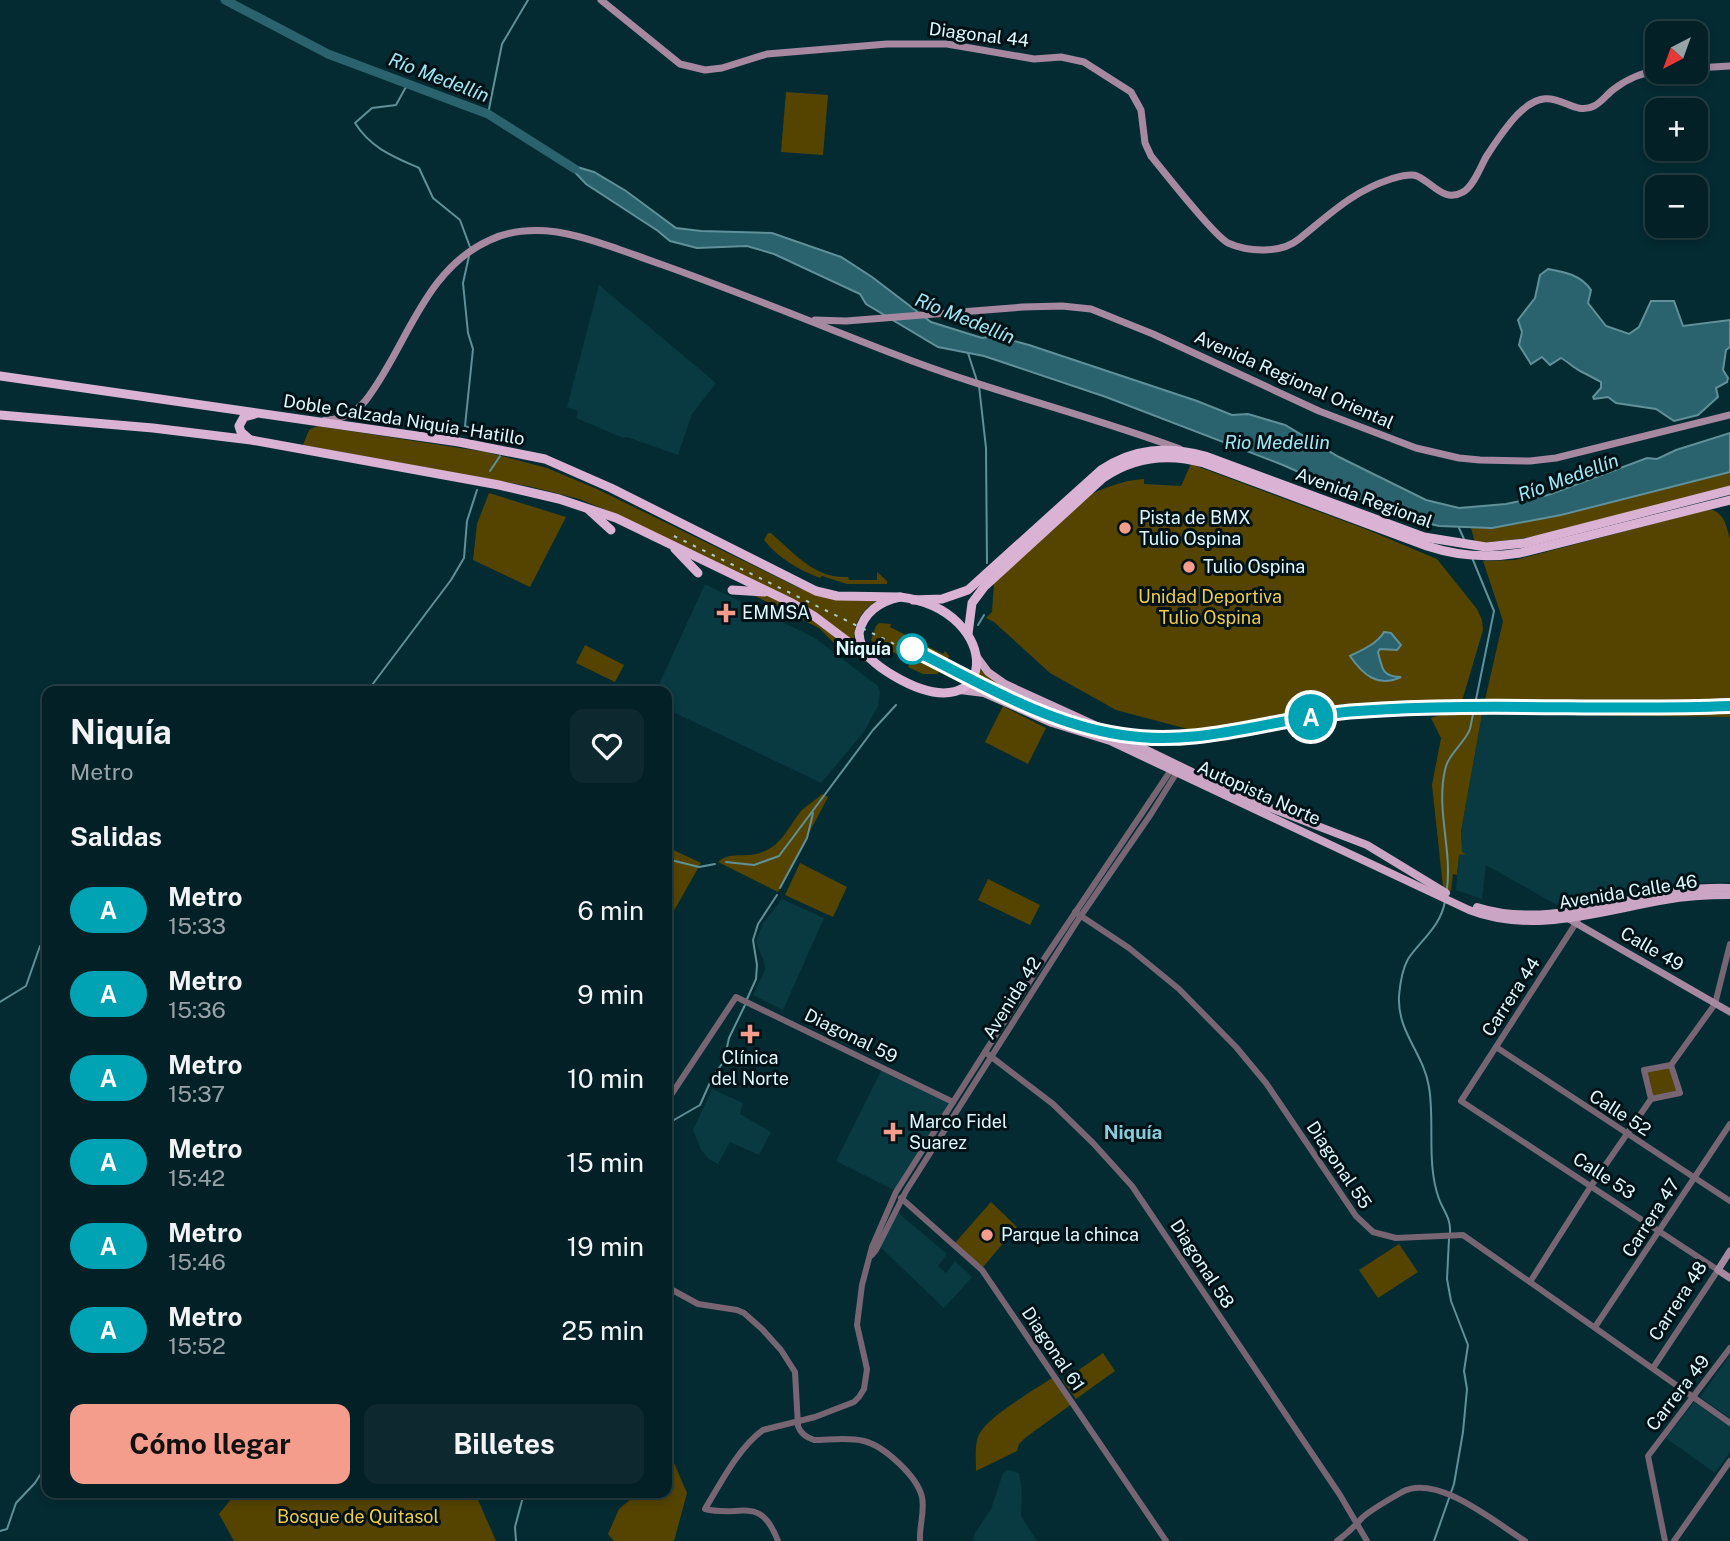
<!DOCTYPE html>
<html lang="es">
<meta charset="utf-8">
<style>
body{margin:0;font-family:"Public Sans",sans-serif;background:#0d282e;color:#f1f3f6;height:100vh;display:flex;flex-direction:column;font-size:26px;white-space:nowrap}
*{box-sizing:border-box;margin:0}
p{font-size:23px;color:#97a3a7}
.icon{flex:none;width:38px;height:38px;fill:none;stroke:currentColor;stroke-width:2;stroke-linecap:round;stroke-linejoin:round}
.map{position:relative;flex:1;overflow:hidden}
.side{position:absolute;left:42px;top:686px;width:630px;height:812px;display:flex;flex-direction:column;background:#032026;border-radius:14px;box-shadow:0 4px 10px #0003,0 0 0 2px #243e43}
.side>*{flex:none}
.badge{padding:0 14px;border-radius:23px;font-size:24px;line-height:46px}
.needle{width:46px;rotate:221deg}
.tools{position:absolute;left:1645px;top:21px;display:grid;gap:14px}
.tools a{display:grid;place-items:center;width:63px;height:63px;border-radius:14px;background:#032026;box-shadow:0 4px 10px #0003,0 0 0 2px #243e43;font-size:35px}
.map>.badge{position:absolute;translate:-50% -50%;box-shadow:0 0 0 4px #fff}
h2{padding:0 28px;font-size:26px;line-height:63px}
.round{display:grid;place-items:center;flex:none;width:74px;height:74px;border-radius:14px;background:#0d282e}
.summary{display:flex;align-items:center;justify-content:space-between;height:119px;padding:0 28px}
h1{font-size:33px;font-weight:700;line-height:52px}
.cta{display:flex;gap:14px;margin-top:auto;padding:14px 28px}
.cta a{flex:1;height:80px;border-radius:14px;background:#f49d8c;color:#111;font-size:28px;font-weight:700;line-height:80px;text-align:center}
.cta a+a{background:#0d282e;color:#f1f3f6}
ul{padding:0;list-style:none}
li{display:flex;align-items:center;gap:21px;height:84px;padding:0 28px}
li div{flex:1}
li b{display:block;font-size:26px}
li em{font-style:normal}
li .badge{min-width:77px;font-weight:700;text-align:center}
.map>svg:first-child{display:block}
.built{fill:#093941}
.green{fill:#540}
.water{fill:#2a636d;stroke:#609099;stroke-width:2}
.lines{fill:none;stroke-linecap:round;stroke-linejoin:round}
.stream{stroke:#609099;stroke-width:2}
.river{stroke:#2a636d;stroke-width:9}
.tertiary{stroke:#776574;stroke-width:6}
.secondary{stroke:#a689a1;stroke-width:7}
.primary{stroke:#caa5c4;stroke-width:8}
.trunk{stroke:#dab2d4;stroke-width:9}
.rail{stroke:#aeccd2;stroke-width:2;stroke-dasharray:3.5 7;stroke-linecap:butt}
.line-casing{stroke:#fff;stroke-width:16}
.line{stroke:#00a3b4;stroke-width:10}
.poi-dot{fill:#f49d8c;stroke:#001216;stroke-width:2.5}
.stop-dot{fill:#fff;stroke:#00a3b4;stroke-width:3.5}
.labels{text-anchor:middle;stroke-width:6;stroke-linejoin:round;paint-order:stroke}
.street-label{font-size:18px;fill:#def9ff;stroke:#001216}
.poi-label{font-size:18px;fill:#def9ff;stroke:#001216;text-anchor:start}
.park-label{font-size:18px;fill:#f0ca4c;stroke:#001216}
.stop-label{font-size:18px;font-weight:bold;fill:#def9ff;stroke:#001216;text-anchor:end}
.water-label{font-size:19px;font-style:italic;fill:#a1e8f7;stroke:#001216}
.neighbourhood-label{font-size:19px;font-weight:bold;fill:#87ccda;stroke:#001216}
</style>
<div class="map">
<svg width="1730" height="1541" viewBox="0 0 1730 1541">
<rect width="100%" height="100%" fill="#042b32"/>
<g class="built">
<polygon points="599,285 716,383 692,414 678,455 627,437 623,438 576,418 578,411 567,407"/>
<polygon points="705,584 815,638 878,686 880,692 878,706 864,732 821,783 667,709 667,691 656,691"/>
<polygon points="1482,714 1730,717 1730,882 1679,884 1557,905 1486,865 1482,899 1456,890 1459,855 1462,852 1461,831"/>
<polygon points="782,899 824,918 783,1010 753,995 765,970 764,962 756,941 763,923"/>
<polygon points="883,1067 953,1102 894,1190 836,1161"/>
<polygon points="712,1089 743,1103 740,1114 771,1132 759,1155 730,1142 718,1164 709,1159 701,1150 693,1130"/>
<polygon points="896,1211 947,1254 938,1266 946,1273 955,1261 972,1277 944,1308 880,1247"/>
<polygon points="1730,1355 1730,1418 1700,1397"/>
<polygon points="1694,1402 1730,1427 1730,1452 1715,1473 1666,1438"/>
<polygon points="1008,1470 1019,1473 1022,1492 1021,1516 1037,1541 973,1541 975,1533 991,1509 1003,1473"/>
</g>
<g class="green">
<polygon points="786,92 828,95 823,155 781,152"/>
<path d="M317 426 486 452 547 468 597 489 799 588 836 599 877 600C861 612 852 623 855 643L827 622 618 515 579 499 532 487 303 445 309 430Z"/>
<path d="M1191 464 1368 530 1437 559 1477 609 1482 620 1483 630 1462 701 1458 705 1341 704 1336 708 1265 720 1236 730 1199 732 1116 710 1050 673 994 622 986 618 992 612 994 582 1089 495C1107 487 1124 480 1144 479V484L1181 486Z"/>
<path d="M1730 472V487C1648 508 1559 539 1475 543L1471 528H1492L1561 515Z"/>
<polygon points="489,493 566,517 530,587 473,560 477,524"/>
<path d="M1709 509C1725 513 1726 525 1730 539V717L1482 714 1461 831 1462 852 1466 854 1459 855 1457 875 1453 874 1451 891 1443 887 1432 785 1441 738 1431 718 1449 712 1482 713 1503 621 1483 561 1515 560Z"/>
<path d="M768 533H771C794 553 815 579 848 577L849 580H877V572L887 581V584H847L822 576 820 578C799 570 778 558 764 540Z"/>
<path d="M747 592C791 594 835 638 870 664L841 650 819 628Z"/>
<polygon points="879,623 891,624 890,627 943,654 945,651 949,656 945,667 937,674 923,674 908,667 911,661 885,648 883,651 871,640 876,626"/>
<polygon points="585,645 624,665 615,682 576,663"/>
<polygon points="982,669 1089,724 1127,747 964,690 972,684"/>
<polygon points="1003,706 1046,728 1028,764 985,742"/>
<path d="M822 794 828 797 778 892 718 862C730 851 745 858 760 853 782 846 788 827 801 811 806 806 816 800 822 794Z"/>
<polygon points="667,847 701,863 667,923"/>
<polygon points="800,863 847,887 833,917 785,895"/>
<polygon points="988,879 1040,905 1030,925 978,900"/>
<polygon points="1671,1067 1677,1092 1653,1097 1646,1071"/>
<polygon points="991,1202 1017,1227 983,1267 955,1243"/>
<polygon points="1399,1244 1418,1272 1378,1298 1359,1270"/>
<polygon points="1103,1353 1115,1371 1076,1399 1063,1381"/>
<path d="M1055 1376 1073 1403 1025 1438 1019 1444 1017 1451 976 1471C976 1459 974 1443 980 1433 990 1415 1036 1389 1055 1376Z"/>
<polygon points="667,1447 687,1493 674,1541 614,1541 608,1534 619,1509 638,1493 667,1493"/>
<polygon points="236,1493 475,1493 496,1541 234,1541 219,1514"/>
</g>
<g class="water">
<polygon points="567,164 594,172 626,191 676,228 701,231 772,233 841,257 872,277 931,322 982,338 995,336 1029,345 1197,401 1232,415 1248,414 1285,425 1339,457 1426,500 1459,508 1506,504 1548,495 1647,458 1657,459 1676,450 1730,433 1730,472 1561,515 1492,528 1439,526 1397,516 1283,465 1106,397 984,356 938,347 866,304 860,294 774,254 747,246 697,248 670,241 658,231 586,184"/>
<path d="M1548 269C1565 272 1581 275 1591 290L1588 303 1606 326 1629 334 1639 327 1651 301H1674L1683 326 1730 320V347L1726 350 1723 370 1728 378 1727 382 1716 388 1718 397 1698 415 1674 421 1656 409 1616 403 1608 397 1594 399 1593 397 1601 388V382C1594 378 1588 375 1580 371 1574 368 1568 362 1561 358L1550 365 1542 357 1531 364 1519 345 1522 332 1518 320 1535 298 1540 275Z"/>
<path d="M1384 632 1391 633 1401 645 1397 650 1380 649 1378 652C1382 668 1382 677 1401 677 1378 688 1363 675 1350 656 1362 650 1377 644 1384 632Z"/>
</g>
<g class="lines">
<g class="stream">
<path d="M407 85 396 105 372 108 355 123C371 148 392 156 419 168L433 198 460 220 470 247"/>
<polyline points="488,114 502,44 528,0"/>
<polyline points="469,256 463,283 468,333 473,349 465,426 505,443"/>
<polyline points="968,353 977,381"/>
<polyline points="979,386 986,448 987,563"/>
<polyline points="490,471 500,456"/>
<polyline points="1459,528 1464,539"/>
<polyline points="978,625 984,615"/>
<polyline points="362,691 365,687 372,685 451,580 464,558 467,521 477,490"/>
<polyline points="667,859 699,867 715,864"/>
<polyline points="726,862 754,865 779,856 873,730 896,705"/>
<polyline points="780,888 807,838 813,813"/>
<path d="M1447 889C1452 849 1436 809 1445 770 1448 754 1464 744 1470 729L1494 611 1473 560"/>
<path d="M1445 901C1441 926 1421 940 1408 959 1402 970 1400 984 1399 996 1397 1032 1424 1054 1429 1087 1435 1123 1426 1163 1439 1199 1444 1212 1451 1218 1450 1233"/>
<polyline points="747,999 756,979 757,965 753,940 758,924 777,895"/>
<polyline points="0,1002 26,986 40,946 47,942"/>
<polyline points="667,1124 700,1105 712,1078 724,1061 729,1038 745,1005"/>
<polyline points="0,1531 7,1529 16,1503 35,1483 47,1464"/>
<polyline points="516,1541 515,1527 524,1493"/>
<polyline points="1434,1541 1454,1484 1463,1432 1467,1389 1464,1371 1468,1345 1451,1301 1447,1279 1449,1239"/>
</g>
<polyline class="river" points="225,0 328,54 488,114 575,169"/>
<g class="tertiary">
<polyline points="1075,912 1129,948 1179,989 1236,1047 1266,1083 1356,1216 1373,1232 1396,1238 1463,1235 1730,1423"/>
<polyline points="1578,920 1461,1101 1718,1270 1653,1368"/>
<polyline points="1496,1047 1730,1201"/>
<polyline points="985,1052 1053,1104 1093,1143 1132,1186 1340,1495 1367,1541"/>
<polyline points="1671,1065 1715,1004 1730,944"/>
<polygon points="1671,1065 1680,1093 1651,1099 1644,1070"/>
<polyline points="667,1101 736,997 953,1102"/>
<polyline points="901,1198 982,1270 1166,1541"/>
<polyline points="872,1255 876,1250 906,1191 1078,920 1151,814 1179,769"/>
<polyline points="1530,1282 1591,1186 1651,1099"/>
<path d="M667 1287 698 1304 737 1310 744 1313 762 1329 781 1350 795 1372 798 1426C801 1434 806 1437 814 1440 830 1440 848 1437 864 1441 884 1446 917 1476 922 1497 925 1512 919 1526 920 1541"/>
<polyline points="1595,1327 1730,1124"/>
<path d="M778 1541C760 1494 741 1518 705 1509 720 1484 739 1447 763 1430L815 1417 854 1402 859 1397 864 1389 867 1369 857 1325 862 1285 872 1247 896 1192 1044 959 1173 767"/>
<path d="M1337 1541C1347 1534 1353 1528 1361 1519 1368 1511 1392 1498 1402 1492 1437 1473 1496 1523 1525 1541"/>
<polyline points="1665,1541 1648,1456 1730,1348"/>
<polyline points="1674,1541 1730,1461"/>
</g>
<g class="secondary">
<path d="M601 0 680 64 705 70 722 68 767 54 887 44H947L1034 59 1061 57 1084 62 1131 92 1141 110 1145 143 1151 156C1165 173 1213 235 1228 243 1248 252 1281 254 1299 239 1329 215 1353 191 1391 179 1398 177 1410 173 1417 176 1433 183 1444 203 1463 192 1473 187 1480 168 1486 157 1495 143 1505 128 1517 115 1554 77 1568 119 1594 106 1602 102 1608 93 1614 89 1628 78 1641 74 1657 70"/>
<polyline points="1696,68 1730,66"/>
<polyline points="815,320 846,321 1023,307 1062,306 1091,309 1153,334 1319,411 1416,448 1459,458 1480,460 1530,461 1556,458 1730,415"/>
<path d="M325 420C340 420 356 413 366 400 407 347 423 270 490 240 511 230 534 229 557 232 593 238 628 253 663 265 741 293 817 324 894 354 988 391 1086 414 1180 449"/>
<polyline points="1567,918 1730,1012"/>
<polyline points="1730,1251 1718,1270 1730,1278"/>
</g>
<g class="primary">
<polyline points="977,657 988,672 1005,684 1099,727 1250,800 1367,845 1446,893"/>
<path d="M960 690 984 693 1052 723 1110 741 1469 910C1533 935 1601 911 1665 900 1687 896 1708 895 1730 895"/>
<path d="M1477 907C1559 933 1646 884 1730 888"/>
</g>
<g class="trunk">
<polyline points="0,376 459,442 545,459 611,488 816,591 837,596 900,597"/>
<polyline points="0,415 153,428 251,440 499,485 559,499 616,518 792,603 814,616 871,659"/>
<polyline points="249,439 241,432 239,426 244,417 255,414"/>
<polyline points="589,510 611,530"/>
<polyline points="675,549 698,573"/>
<polyline points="732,590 765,592"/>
<path d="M900 597C1006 610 1000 738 894 676 877 666 860 654 859 633 863 613 880 601 900 597Z"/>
<path d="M913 600 942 599 968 590 1101 470C1134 448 1167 446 1205 456L1424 537 1486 547 1525 543 1730 490"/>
<path d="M968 634 972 603 984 587 1103 478C1135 456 1168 453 1204 463L1427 546C1457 556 1489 558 1520 553L1730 500"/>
</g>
<polyline class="rail" points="674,536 1031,711 1065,724 1104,735 1150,741 1179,741 1209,739 1311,719 1383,711 1730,709"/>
</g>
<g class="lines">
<g class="line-casing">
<path id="line" d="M912 649C980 683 1047 724 1122 735 1205 748 1277 716 1358 711 1482 702 1606 711 1730 706"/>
</g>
<use href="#line" class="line"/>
</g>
<g class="poi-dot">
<circle cx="1125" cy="528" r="7"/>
<circle cx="1189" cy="567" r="7"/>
<path d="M722.5 602.5h7v7h7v7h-7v7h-7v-7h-7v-7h7z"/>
<path d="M746.5 1023.5h7v7h7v7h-7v7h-7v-7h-7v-7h7z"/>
<path d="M889.5 1121.5h7v7h7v7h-7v7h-7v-7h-7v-7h7z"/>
<circle cx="987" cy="1235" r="7"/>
</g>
<circle class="stop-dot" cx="912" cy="649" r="14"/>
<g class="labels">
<g class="street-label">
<text transform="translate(979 35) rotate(7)" y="6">Diagonal 44</text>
<text transform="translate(1294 380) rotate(24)" y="6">Avenida Regional Oriental</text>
<text transform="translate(404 420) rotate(9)" y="6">Doble Calzada Niquia - Hatillo</text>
<text transform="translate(1364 498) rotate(20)" y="6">Avenida Regional</text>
<text transform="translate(1259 793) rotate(24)" y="6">Autopista Norte</text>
<text transform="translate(1628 892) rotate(-9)" y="6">Avenida Calle 46</text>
<text transform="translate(1652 949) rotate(30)" y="6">Calle 49</text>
<text transform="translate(1511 997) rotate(-57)" y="6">Carrera 44</text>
<text transform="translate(1012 998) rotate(-58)" y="6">Avenida 42</text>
<text transform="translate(851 1036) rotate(26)" y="6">Diagonal 59</text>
<text transform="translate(1620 1113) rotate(33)" y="6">Calle 52</text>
<text transform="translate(1339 1165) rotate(56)" y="6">Diagonal 55</text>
<text transform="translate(1604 1176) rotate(33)" y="6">Calle 53</text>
<text transform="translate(1651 1218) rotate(-57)" y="6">Carrera 47</text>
<text transform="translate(1202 1264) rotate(57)" y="6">Diagonal 58</text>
<text transform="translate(1678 1301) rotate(-57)" y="6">Carrera 48</text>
<text transform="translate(1053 1349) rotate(56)" y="6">Diagonal 61</text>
<text transform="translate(1678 1393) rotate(-52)" y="6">Carrera 49</text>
</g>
<g class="poi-label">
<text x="1139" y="524">Pista de BMX<tspan x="1139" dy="21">Tulio Ospina</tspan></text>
<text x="1203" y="573">Tulio Ospina</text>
<text x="742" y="619">EMMSA</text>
<text x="750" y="1064" text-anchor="middle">Clínica<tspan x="750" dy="21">del Norte</tspan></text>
<text x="909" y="1128">Marco Fidel<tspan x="909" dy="21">Suarez</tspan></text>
<text x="1001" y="1241">Parque la chinca</text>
</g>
<g class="park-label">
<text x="1210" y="603">Unidad Deportiva<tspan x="1210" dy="21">Tulio Ospina</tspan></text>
<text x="358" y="1523">Bosque de Quitasol</text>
</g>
<g class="stop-label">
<text x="891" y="655">Niquía</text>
</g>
<g class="water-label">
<text transform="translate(439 77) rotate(21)" y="7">Río Medellín</text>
<text transform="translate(965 318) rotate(22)" y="7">Río Medellín</text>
<text x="1277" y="449">Rio Medellin</text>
<text transform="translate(1568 477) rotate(-20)" y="7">Río Medellín</text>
</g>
<g class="neighbourhood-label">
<text x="1133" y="1139">Niquía</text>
</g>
</g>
</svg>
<div class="tools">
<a><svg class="needle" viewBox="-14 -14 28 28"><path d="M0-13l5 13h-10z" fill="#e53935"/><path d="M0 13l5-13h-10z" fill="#97a3a7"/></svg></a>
<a>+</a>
<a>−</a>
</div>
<b class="badge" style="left:1311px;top:717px;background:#00a3b4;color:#fff">A</b>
<section class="side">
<div class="summary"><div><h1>Niquía</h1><p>Metro</p></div><a class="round"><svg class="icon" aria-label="heart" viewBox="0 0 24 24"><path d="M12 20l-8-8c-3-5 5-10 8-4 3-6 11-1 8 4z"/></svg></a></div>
<h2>Salidas</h2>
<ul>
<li><span class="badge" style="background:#00a3b4;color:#fff">A</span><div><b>Metro</b><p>15:33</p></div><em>6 min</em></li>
<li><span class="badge" style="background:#00a3b4;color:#fff">A</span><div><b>Metro</b><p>15:36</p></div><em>9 min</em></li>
<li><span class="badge" style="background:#00a3b4;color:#fff">A</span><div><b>Metro</b><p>15:37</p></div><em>10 min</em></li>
<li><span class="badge" style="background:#00a3b4;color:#fff">A</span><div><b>Metro</b><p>15:42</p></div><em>15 min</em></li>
<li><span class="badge" style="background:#00a3b4;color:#fff">A</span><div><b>Metro</b><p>15:46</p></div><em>19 min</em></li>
<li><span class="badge" style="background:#00a3b4;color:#fff">A</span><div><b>Metro</b><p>15:52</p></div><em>25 min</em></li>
</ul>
<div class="cta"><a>Cómo llegar</a><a>Billetes</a></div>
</section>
</div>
